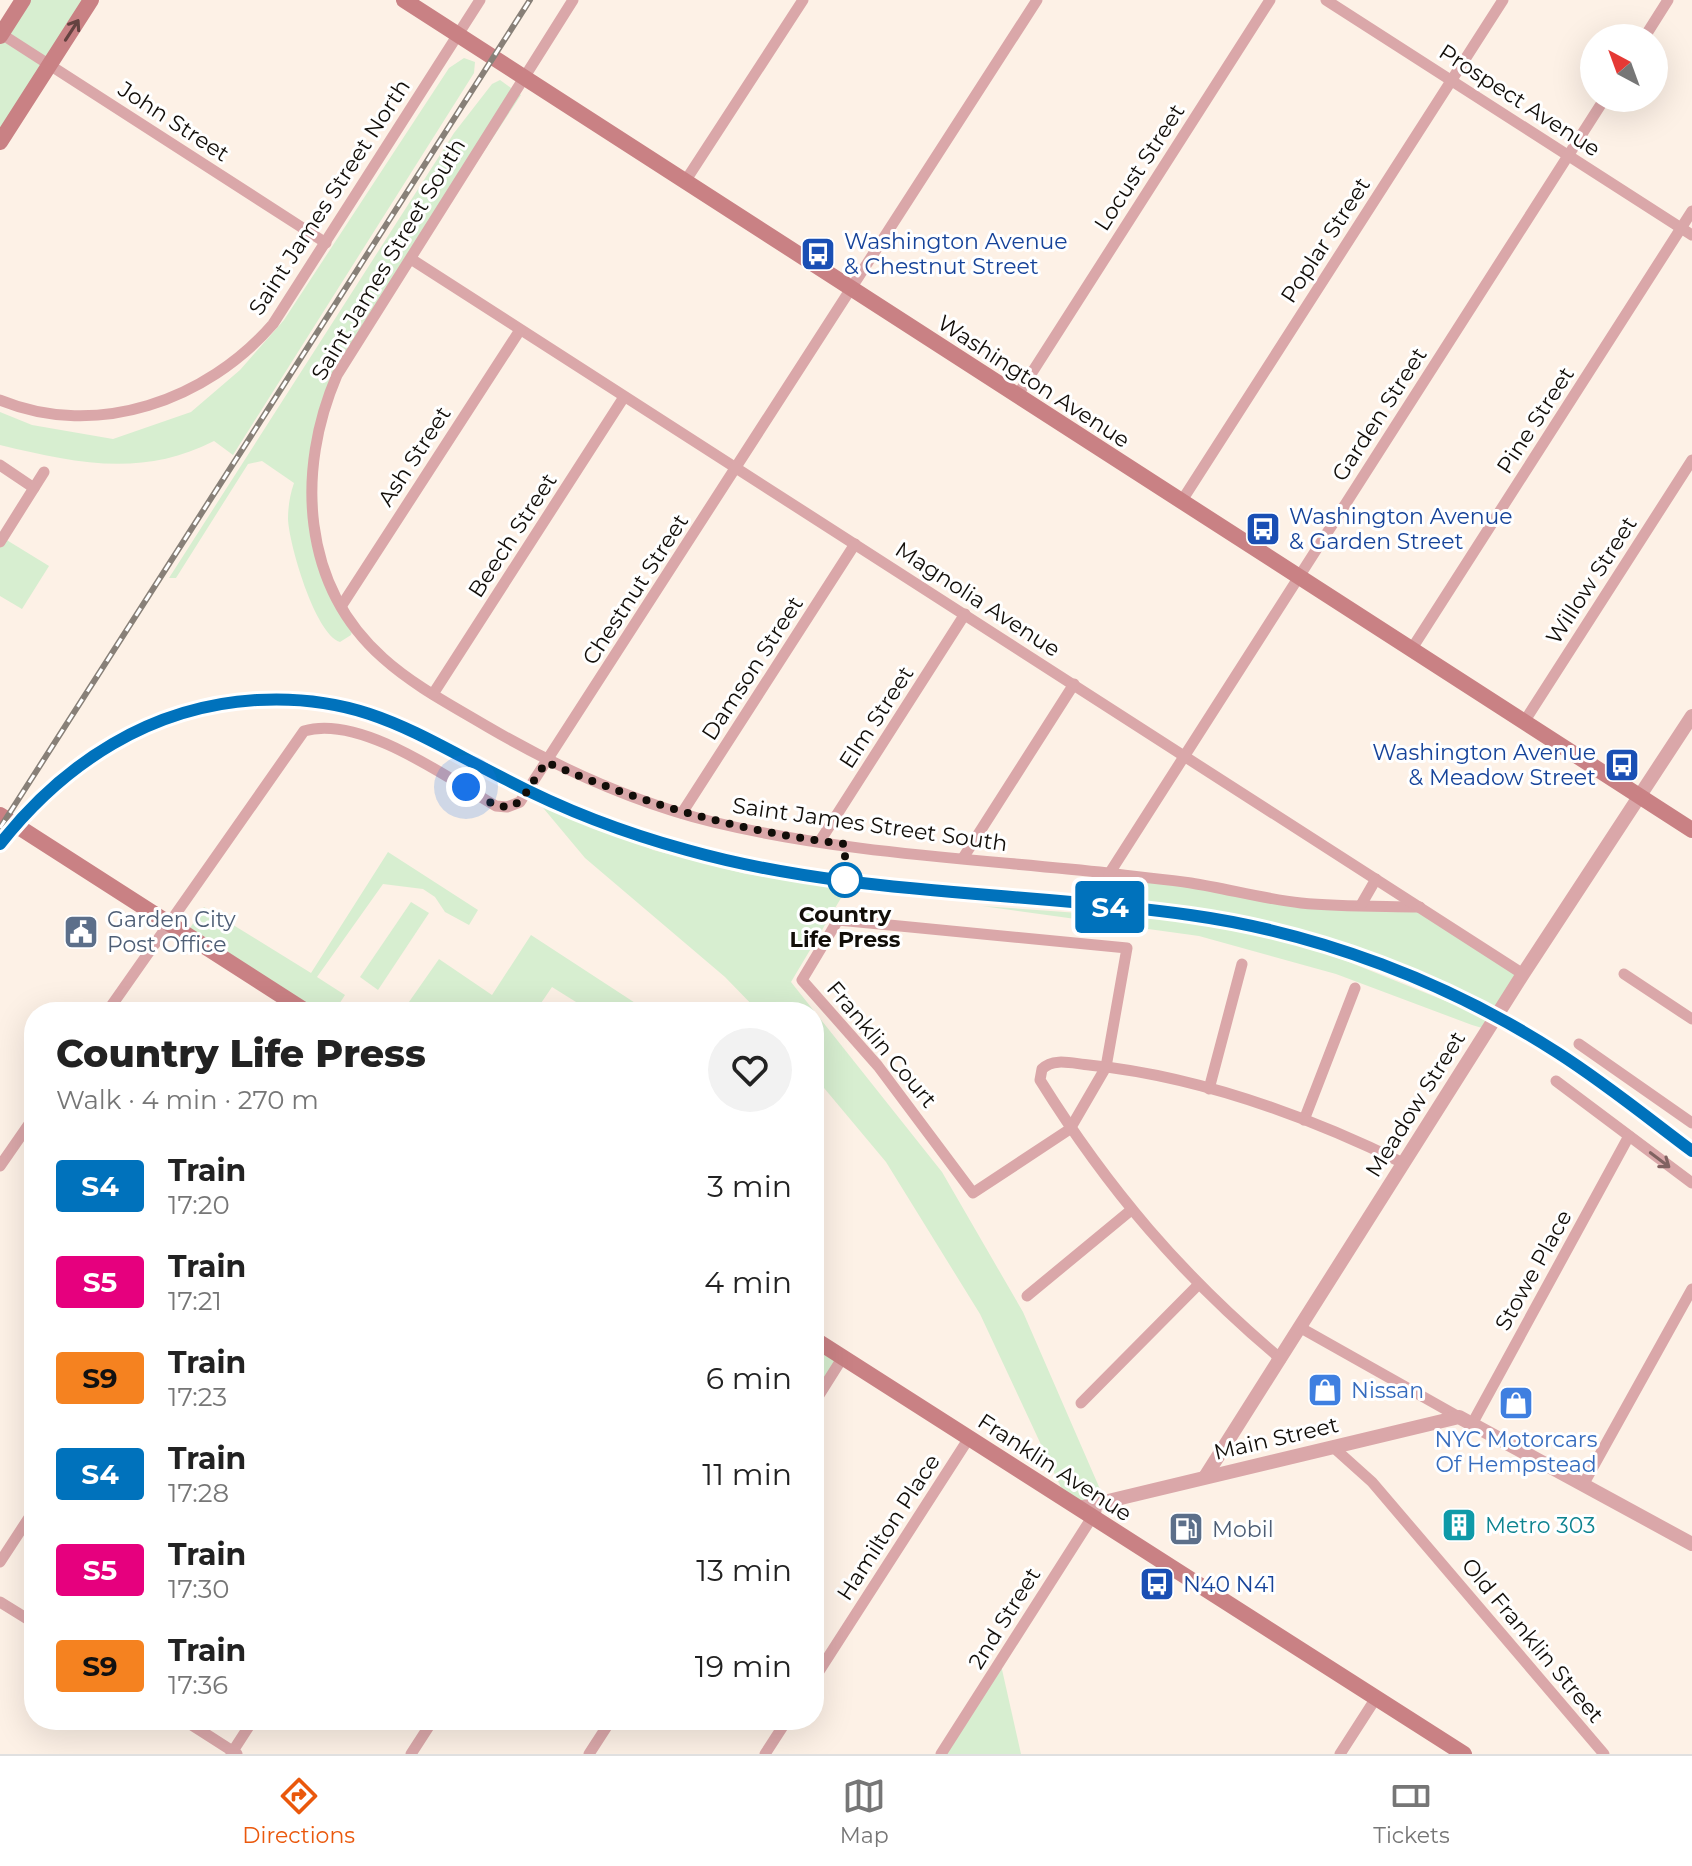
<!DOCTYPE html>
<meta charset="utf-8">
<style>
body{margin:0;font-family:Montserrat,sans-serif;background:#f2f2f2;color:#222;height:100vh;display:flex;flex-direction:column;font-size:30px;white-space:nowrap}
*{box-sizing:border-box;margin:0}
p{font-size:26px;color:#767676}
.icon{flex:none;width:44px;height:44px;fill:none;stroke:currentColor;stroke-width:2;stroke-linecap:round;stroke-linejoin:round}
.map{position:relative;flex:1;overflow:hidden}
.details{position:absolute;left:24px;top:1002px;width:800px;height:728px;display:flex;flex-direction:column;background:#fff;border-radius:32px;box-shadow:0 8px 32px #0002}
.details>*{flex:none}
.badge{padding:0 16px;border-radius:6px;font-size:28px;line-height:52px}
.needle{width:52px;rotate:319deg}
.buttons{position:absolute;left:1580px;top:24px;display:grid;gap:16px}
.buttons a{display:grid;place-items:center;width:88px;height:88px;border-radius:50%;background:#fff;box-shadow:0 8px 32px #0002;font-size:40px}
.you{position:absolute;width:40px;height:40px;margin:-20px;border:6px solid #fff;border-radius:50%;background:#1a73e8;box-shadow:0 0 0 12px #1a73e833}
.map>.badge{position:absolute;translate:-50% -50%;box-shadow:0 0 0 4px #fff}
.round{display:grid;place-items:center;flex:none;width:84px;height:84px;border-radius:42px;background:#f2f2f2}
.head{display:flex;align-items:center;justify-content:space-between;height:136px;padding:0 32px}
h1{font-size:38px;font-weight:800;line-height:60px}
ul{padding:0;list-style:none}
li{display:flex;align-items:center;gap:24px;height:96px;padding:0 32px}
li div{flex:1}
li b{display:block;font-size:30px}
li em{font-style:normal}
li .badge{min-width:88px;font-weight:700;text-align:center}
.dock{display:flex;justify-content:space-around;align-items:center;height:112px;border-top:2px solid #e0e0e0;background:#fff;font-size:22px;color:#767676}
.dock a{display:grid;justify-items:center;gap:4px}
.dock .on{color:#ea580c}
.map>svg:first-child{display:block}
.green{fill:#d7eed0}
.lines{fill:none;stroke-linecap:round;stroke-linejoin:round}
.minor{stroke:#daa7a9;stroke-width:11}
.tertiary{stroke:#daa7a9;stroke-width:14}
.secondary{stroke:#c98184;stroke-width:16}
.rail-casing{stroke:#888078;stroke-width:6}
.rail{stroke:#fff;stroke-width:3;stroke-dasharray:9;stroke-linecap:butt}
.oneway{stroke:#644240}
.oneway2{stroke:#806261}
.line-casing{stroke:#fff;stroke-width:18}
.line{stroke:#0072bc;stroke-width:12}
.walk{stroke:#120e09;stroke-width:8;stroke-dasharray:0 14.4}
.stop-dot{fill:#fff;stroke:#0072bc;stroke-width:4}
.labels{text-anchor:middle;stroke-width:6;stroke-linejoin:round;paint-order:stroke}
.street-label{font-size:22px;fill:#120e09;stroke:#fff}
.transit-label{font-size:22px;fill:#164399;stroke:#fff;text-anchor:start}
.stop-label{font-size:22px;font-weight:bold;fill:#120e09;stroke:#fff}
.service-label{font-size:22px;fill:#4e5e75;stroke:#fff;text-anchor:start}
.shop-label{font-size:22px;fill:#366cbe;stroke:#fff;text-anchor:start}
.culture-label{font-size:22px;fill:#0d838f;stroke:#fff;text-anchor:start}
</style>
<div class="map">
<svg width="1692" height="1754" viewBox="0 0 1692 1754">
<rect width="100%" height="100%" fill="#fdf1e6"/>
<g class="green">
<polygon points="22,0 93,0 0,145 0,34"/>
<path d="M464 58 475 62 474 73 233 455 214 441C142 478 75 463 0 445V412L32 425 113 439 191 412 240 370 284 320 449 68Z"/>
<path d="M500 80 521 95 337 375 314 439 320 552 354 624 351 635 340 642C315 634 289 544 288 519 288 507 290 494 294 483L262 461 248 464 176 578H169L454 133 492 84Z"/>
<polygon points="5,539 49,566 22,609 0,596 0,547"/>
<polygon points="534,797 653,850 746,874 847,888 791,982 942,1172 1023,1312 1103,1496 1094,1514 1065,1496 980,1314 886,1162 814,1076 814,1012 759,1012 725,977 585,858"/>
<polygon points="388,852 478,910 469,925 445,912 435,897 423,889 383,884 317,977 345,995 334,1012 307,1012 186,934 204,907 311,973"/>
<path d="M1109 874 1299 903 1408 906 1524 974 1499 1015C1375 951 1244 911 1105 903Z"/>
<polygon points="411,902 429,913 378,990 360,977"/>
<polygon points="982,906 1190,921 1314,948 1478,1014 1492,1026 1489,1030 1472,1025 1336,974 1199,936"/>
<polygon points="531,935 649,1012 592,1012 552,987 535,1012 402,1012 439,959 492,995"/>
<polygon points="814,1335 844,1355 814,1400"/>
<polygon points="1001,1665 1021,1754 943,1754"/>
</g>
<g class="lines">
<g class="minor">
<path d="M573 0 337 375C296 470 301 585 383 658 414 686 453 706 488 727 560 769 632 802 713 822 841 853 977 859 1108 873 1136 877 1164 879 1191 883 1228 889 1265 899 1301 903 1341 907 1381 906 1420 907"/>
<polyline points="1326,0 1692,235"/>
<polyline points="0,33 326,243"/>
<polyline points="1644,38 1668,0"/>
<polyline points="686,180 803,0"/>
<polyline points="411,259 1523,974"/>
<polyline points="1017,396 1270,0"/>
<path d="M0 400C97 440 207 400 273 324L480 0"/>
<polyline points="0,465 34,488"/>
<polyline points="1181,502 1503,0"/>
<polyline points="0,542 44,472"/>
<polyline points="342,605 520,330"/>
<polyline points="1411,650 1692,211"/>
<polyline points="433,694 624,397"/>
<polyline points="1524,722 1692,460"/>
<polyline points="682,813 855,544"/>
<polyline points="820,841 965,614"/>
<polyline points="963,858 1074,684"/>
<polyline points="1109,874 1605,98"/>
<polyline points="1361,905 1376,879"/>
<polygon points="838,920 1127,948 1106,1067 1070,1129 973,1193 878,1066 802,980"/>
<polyline points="1624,974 1692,1019"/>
<path d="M107 1012 304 731C361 714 449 779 496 806L507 807 520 802 1037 0"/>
<polyline points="1579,1044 1692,1123"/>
<polyline points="1556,1081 1692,1183"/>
<polyline points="1209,1089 1242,964"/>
<polyline points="1304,1120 1355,988"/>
<polyline points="0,1166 34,1117"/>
<polyline points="1027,1296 1130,1211"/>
<polyline points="1301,1328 1459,1417"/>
<path d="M1281 1359C1182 1276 1108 1189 1040 1080L1042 1069C1054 1057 1074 1064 1089 1065 1197 1076 1305 1115 1403 1163"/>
<polyline points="814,1403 843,1357"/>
<polyline points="1081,1403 1198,1285"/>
<polyline points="1472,1424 1629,1136"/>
<polyline points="1333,1447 1372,1482 1604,1754"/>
<polyline points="1583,1485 1692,1289"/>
<polyline points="0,1562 34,1510"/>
<polyline points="0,1602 34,1623"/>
<polyline points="814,1679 969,1438"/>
<polyline points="184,1720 237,1754"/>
<polyline points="231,1754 253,1720"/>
<polyline points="411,1754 433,1720"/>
<polyline points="589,1754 611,1720"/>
<polyline points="765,1754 787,1720"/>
<polyline points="941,1754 1096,1511"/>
<polyline points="1340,1754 1376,1698"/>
</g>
<g class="tertiary">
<polyline points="1205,1477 1523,974 1692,716"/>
<polyline points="1079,1508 1459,1417 1692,1544"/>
</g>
<g class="secondary">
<polyline points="404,0 1692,830"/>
<polyline points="0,36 23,0"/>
<polyline points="0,142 91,0"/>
<polyline points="0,815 307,1012"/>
<polyline points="814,1339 1464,1754"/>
</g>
<g class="rail-casing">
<g id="rail">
<polyline points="0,828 530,0"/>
<path d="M0 844C64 763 151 705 257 700 372 694 420 738 515 784 570 811 628 834 687 850 850 896 1023 892 1190 915 1322 934 1454 985 1566 1058 1610 1087 1650 1120 1692 1151"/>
</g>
</g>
<use href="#rail" class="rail"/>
</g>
<defs><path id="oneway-shaft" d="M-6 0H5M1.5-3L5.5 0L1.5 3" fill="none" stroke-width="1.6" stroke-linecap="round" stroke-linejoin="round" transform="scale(2)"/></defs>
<use class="oneway" href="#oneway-shaft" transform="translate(72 30) rotate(-57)"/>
<use class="oneway2" href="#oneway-shaft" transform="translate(1660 1160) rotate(37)"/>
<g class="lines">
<g class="line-casing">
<path id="line" d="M0 844C64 763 151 706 257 700 364 694 417 735 507 780 564 810 625 833 687 850 850 896 1023 891 1190 915 1319 933 1448 982 1558 1053 1605 1083 1648 1118 1692 1151"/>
</g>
<use href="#line" class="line"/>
<path class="walk" d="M466 787 496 806 512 807 522 799 546 762C643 804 740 832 845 844V880"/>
</g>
<defs>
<g id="bus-square" transform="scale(1.8)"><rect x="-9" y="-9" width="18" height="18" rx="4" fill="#1a4fb4" stroke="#fff"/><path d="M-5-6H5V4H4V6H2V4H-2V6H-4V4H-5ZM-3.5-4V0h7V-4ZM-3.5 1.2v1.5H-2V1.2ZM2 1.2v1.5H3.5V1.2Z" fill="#fff"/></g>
<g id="civic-square" transform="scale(1.8)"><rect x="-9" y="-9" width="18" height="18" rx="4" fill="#5c6f8a" stroke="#fff"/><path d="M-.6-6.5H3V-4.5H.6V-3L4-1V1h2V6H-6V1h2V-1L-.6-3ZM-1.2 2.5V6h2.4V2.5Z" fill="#fff"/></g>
<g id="shop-square" transform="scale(1.8)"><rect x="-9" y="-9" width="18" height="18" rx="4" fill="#3f7fe0" stroke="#fff"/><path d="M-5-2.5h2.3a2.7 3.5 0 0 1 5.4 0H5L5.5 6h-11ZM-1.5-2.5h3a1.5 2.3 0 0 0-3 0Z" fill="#fff"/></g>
<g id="building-square" transform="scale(1.8)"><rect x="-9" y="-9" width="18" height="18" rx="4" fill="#0f9aa8" stroke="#fff"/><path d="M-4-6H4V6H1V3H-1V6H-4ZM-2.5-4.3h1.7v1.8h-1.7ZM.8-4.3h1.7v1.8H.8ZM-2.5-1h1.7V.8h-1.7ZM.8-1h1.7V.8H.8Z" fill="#fff"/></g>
<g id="fuel-square" transform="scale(1.8)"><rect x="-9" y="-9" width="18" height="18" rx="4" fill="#5c6f8a" stroke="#fff"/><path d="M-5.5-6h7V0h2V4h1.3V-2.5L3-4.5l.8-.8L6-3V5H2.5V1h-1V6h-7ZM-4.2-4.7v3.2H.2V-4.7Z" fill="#fff"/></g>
</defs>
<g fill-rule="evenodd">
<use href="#bus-square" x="818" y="254"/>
<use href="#bus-square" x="1263" y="529"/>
<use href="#bus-square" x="1622" y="765"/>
<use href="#civic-square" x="81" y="932"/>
<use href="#shop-square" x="1325" y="1390"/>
<use href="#shop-square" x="1516" y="1403"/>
<use href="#building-square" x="1459" y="1525"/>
<use href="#fuel-square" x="1186" y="1529"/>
<use href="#bus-square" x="1157" y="1584"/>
</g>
<circle class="stop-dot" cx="845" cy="880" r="16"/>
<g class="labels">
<g class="street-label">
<text transform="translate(1520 100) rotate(33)" y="8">Prospect Avenue</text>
<text transform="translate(174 121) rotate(33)" y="8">John Street</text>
<text transform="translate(1139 167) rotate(-57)" y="8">Locust Street</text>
<text transform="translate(329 197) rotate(-57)" y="8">Saint James Street North</text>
<text transform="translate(1325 240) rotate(-57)" y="8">Poplar Street</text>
<text transform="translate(388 259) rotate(-59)" y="8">Saint James Street South</text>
<text transform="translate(1034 381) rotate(33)" y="8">Washington Avenue</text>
<text transform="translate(1379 414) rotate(-57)" y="8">Garden Street</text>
<text transform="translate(1535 420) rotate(-57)" y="8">Pine Street</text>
<text transform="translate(414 456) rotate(-57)" y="8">Ash Street</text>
<text transform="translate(512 535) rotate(-57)" y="8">Beech Street</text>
<text transform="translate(1591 580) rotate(-57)" y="8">Willow Street</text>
<text transform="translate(635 589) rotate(-57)" y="8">Chestnut Street</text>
<text transform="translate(978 599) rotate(33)" y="8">Magnolia Avenue</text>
<text transform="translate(752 668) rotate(-57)" y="8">Damson Street</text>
<text transform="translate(876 717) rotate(-57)" y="8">Elm Street</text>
<text transform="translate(870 824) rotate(8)" y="8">Saint James Street South</text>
<text transform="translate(882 1044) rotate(50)" y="8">Franklin Court</text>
<text transform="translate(1415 1104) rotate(-58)" y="8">Meadow Street</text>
<text transform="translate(1533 1270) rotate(-61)" y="8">Stowe Place</text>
<text transform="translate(1276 1438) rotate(-13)" y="8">Main Street</text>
<text transform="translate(1055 1467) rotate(33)" y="8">Franklin Avenue</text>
<text transform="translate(888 1527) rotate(-57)" y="8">Hamilton Place</text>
<text transform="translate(1004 1618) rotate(-58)" y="8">2nd Street</text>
<text transform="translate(1533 1640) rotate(50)" y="8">Old Franklin Street</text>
</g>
<g class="transit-label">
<text x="844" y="249">Washington Avenue<tspan x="844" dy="25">&amp; Chestnut Street</tspan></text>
<text x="1289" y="524">Washington Avenue<tspan x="1289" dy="25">&amp; Garden Street</tspan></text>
<text x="1596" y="760" text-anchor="end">Washington Avenue<tspan x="1596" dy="25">&amp; Meadow Street</tspan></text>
<text x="1183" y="1592">N40 N41</text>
</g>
<g class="stop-label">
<text x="845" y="922">Country<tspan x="845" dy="25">Life Press</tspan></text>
</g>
<g class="service-label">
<text x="107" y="927">Garden City<tspan x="107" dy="25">Post Office</tspan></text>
<text x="1212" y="1537">Mobil</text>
</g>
<g class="shop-label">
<text x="1351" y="1398">Nissan</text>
<text x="1516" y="1447" text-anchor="middle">NYC Motorcars<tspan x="1516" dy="25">Of Hempstead</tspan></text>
</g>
<g class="culture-label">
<text x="1485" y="1533">Metro 303</text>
</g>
</g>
</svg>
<div class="buttons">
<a><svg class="needle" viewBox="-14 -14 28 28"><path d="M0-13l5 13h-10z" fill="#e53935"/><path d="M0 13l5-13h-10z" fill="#767676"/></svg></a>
</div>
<div class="you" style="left:466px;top:787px"></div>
<b class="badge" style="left:1110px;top:907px;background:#0072bc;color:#fff">S4</b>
<section class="details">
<div class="head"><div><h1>Country Life Press</h1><p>Walk · 4 min · 270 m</p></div><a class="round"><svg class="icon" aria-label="heart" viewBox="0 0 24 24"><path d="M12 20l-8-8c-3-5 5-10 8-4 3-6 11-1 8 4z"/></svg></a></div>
<ul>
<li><span class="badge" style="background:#0072bc;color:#fff">S4</span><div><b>Train</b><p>17:20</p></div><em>3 min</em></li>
<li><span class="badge" style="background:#e6007e;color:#fff">S5</span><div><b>Train</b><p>17:21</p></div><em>4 min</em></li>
<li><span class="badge" style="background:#f58220;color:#111">S9</span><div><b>Train</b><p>17:23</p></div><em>6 min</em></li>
<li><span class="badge" style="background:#0072bc;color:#fff">S4</span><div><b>Train</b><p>17:28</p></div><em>11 min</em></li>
<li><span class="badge" style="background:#e6007e;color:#fff">S5</span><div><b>Train</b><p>17:30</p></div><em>13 min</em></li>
<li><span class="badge" style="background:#f58220;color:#111">S9</span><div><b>Train</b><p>17:36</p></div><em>19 min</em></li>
</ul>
</section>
</div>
<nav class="dock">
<a class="on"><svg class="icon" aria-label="directions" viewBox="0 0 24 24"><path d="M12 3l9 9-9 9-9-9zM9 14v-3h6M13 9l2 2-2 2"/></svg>Directions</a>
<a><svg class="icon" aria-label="map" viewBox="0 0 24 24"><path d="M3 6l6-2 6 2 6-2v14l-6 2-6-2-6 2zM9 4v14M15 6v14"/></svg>Map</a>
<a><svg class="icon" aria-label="tickets" viewBox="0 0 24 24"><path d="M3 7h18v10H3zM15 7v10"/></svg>Tickets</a>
</nav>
